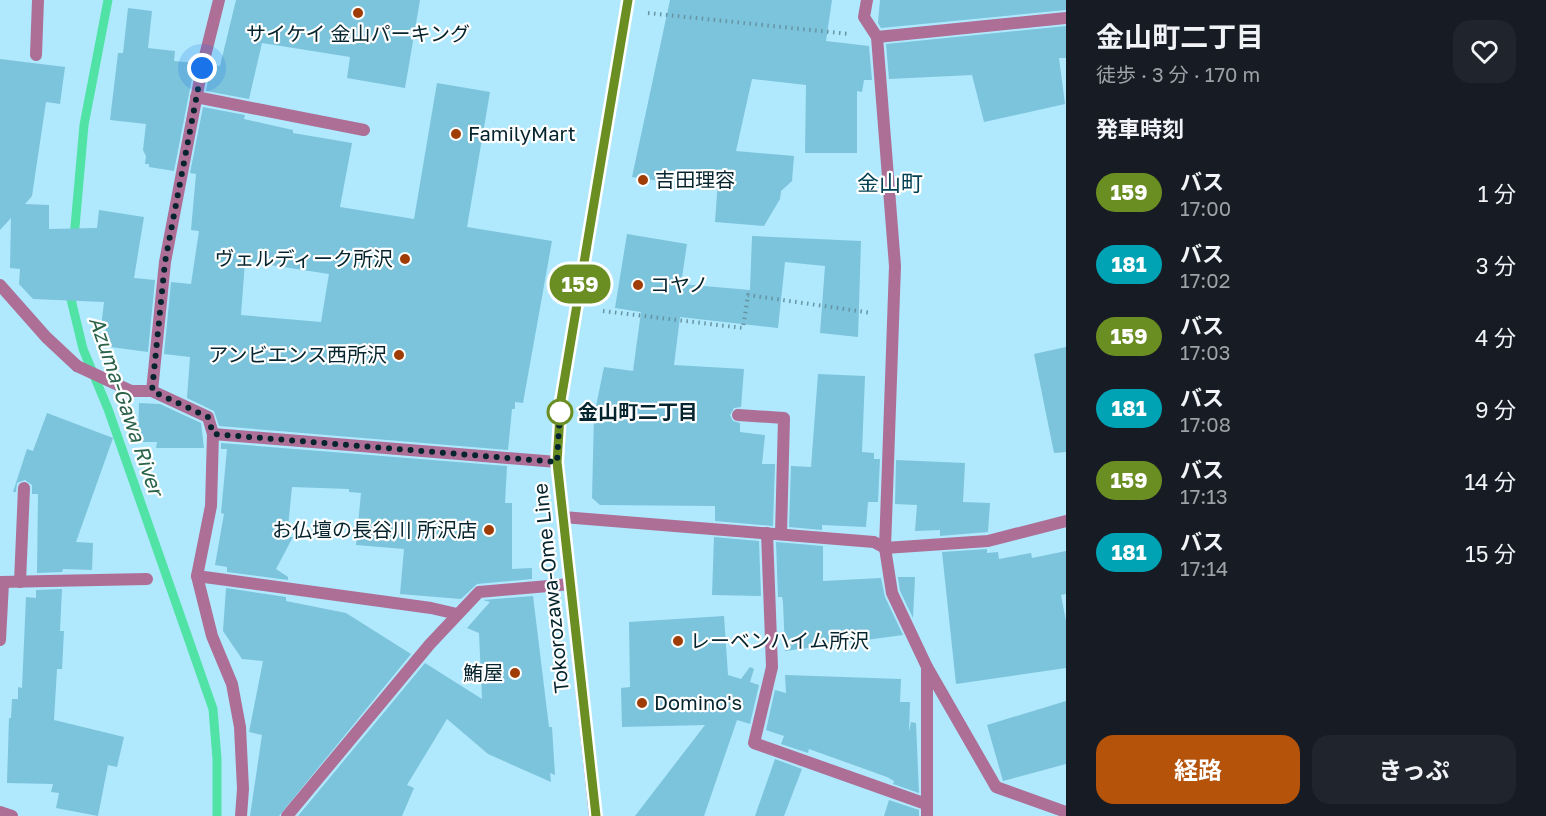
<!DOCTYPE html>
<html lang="ja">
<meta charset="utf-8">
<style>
body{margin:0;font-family:"Golos Text","Noto Sans JP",sans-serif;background:#20242c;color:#f1f3f6;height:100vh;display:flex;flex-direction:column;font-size:22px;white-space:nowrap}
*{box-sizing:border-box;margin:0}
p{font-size:20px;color:#9ea1a6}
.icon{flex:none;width:33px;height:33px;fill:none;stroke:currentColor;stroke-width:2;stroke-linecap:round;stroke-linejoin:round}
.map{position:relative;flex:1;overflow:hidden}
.panel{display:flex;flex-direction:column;background:#171b24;width:480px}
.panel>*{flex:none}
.badge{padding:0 12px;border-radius:20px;font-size:21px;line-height:39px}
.you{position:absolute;width:30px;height:30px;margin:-15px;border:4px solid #fff;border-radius:50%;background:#1a73e8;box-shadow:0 0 0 9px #1a73e833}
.map>.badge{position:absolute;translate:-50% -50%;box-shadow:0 0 0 3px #fff}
h2{padding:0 30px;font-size:22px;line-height:54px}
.round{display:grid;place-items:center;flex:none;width:63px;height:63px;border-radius:18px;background:#20242c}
.headline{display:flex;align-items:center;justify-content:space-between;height:102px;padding:0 30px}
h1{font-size:28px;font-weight:700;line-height:45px}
.action{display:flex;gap:12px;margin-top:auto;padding:12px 30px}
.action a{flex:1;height:69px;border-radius:18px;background:#b45309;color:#fff;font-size:24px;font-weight:700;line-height:69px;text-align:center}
.action a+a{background:#20242c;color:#f1f3f6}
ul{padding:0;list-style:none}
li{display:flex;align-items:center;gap:18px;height:72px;padding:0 30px}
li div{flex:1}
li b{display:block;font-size:22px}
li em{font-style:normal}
li .badge{min-width:66px;font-weight:700;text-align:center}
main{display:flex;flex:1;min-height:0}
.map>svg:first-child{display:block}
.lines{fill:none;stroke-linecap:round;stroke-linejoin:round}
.stream{stroke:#51e2a6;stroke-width:9}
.building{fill:#7cc3dc;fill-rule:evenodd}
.path{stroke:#6694a3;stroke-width:4;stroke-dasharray:1.5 4.5;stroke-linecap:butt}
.service{stroke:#ae6f97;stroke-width:12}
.minor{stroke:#ae6f97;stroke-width:12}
.secondary{stroke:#913573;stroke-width:12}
.line-casing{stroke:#fff;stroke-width:14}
.line{stroke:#6b8e23;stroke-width:9}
.walk{stroke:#05242e;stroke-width:6;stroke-dasharray:0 10.8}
.poi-dot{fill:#a03c05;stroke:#fff;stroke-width:2}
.stop-dot{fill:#fff;stroke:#6b8e23;stroke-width:3}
.labels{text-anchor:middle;stroke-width:4.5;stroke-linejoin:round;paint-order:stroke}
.poi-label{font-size:20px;fill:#05242e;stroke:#fff;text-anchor:start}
.stop-label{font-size:20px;font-weight:bold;fill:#05242e;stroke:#fff;text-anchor:start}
.street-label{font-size:20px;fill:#05242e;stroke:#fff}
.water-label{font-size:21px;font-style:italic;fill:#2c634b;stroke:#fff}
.quarter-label{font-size:22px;fill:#024152;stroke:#fff}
</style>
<main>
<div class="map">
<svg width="1066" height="816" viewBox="0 0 1066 816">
<rect width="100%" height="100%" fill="#b0e9fd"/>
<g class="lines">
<g class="stream">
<polyline points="74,238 84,125 108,0"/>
<polyline points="69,291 83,349 108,409 213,709 217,759 217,816"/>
</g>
</g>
<g class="building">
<polygon points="236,0 420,0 405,88 347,78 350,57 262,43 249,99 206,91 211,65 220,66"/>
<polygon points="670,0 832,0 826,41 869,46 872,80 864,80 862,92 857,91 857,153 805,153 806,85 752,79 736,151 794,156 792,181 781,191 780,199 764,226 715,222 718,180 668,178 667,182 632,177"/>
<polygon points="880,0 1066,0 1066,10 881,28 878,23"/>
<polygon points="128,8 152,11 148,48 175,51 174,61 195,63 174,171 149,167 149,164 145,164 146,156 143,150 146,124 110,120 118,53 123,53"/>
<polygon points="1066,26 1066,58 1059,58 1065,104 984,122 972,75 889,79 886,44"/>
<polygon points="0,59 65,67 60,104 46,102 32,196 25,204 49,205 49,229 97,228 99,210 144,217 134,278 155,280 148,352 103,346 106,328 101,328 104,302 33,299 19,284 20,269 10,268 11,218 0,230"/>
<path d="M437 83 490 92 467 227 552 241 523 403 515 402V409H512L508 450 219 426 214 411 187 398 190 357 164 354 171 282 191 284 199 231 191 230 196 174 190 173 203 107 245 115 244 119 293 130V133L352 143 340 207 414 219ZM245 261 329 274 321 322 241 315Z"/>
<polygon points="627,234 687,244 681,284 750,290 752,236 861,241 858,337 820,333 825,266 785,262 778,328 680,317 674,365 744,369 741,407 734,408 730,415 733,421 740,423 740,432 765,435 762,464 775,464 773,526 715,521 715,506 600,505 592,498 594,416 604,367 633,371 641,312 615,308"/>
<polygon points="1066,347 1066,452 1054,453 1034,354"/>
<polygon points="818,374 865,376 862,452 874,453 874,459 880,459 878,502 868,502 866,527 822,525 822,530 789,527 791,466 811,467"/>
<polygon points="139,403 160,404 201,423 204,448 156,448 157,442 138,442"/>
<polygon points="47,413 113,438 76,542 93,543 92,570 63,569 62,572 37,573 38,494 32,494 32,485 25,480 17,483 16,492 13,492 27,449 33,451"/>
<polygon points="221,443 507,466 505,503 512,503 512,569 532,568 532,579 477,584 461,599 400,594 404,549 356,545 361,493 349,492 349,489 292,487 287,537 293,537 276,569 288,577 288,580 227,572 227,567 215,565 224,514 221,513 227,449 221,449"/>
<polygon points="896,460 965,463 963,502 990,503 988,532 940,536 940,530 915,531 917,505 895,504"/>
<polygon points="714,537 759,541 761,596 712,595"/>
<polygon points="776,542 823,546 823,581 881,578 885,597 903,635 785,651 783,602 782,597 778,597"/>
<polygon points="987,549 987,553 998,552 999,559 1031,553 1032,558 1066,551 1066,594 1061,595 1066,621 1066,668 956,684 942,552"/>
<polygon points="898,577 915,577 913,618 900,591"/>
<polygon points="226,588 286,597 286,601 346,613 411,654 279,816 250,816 262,735 249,732 263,661 242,659 223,631"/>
<polygon points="62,589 60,631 64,631 62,669 57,669 54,720 124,737 117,767 108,765 98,816 56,808 59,793 51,792 53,784 7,783 9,718 11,718 12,699 18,699 18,687 22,688 26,597 36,598 36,590"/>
<polygon points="533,596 549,727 552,727 555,775 550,773 551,782 488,754 447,719 407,785 414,788 402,816 298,816 425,663 482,699 479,633 467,628 490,602 483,600"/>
<polygon points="724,616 728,675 741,679 750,667 754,669 750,682 759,685 750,724 737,720 704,816 635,816 705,725 622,727 621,688 630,687 629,622"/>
<polygon points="785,675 901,679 900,702 910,702 909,732 911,722 916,723 919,793 893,784 894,781 887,777 809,749 808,753 781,744 784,736 766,730 775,690 786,693"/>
<polygon points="1066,701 1066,764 1003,781 987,725"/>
<polygon points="775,759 802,769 784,816 755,816"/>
<polygon points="889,800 919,810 919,816 884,816"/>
</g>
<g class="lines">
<g class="path">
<polyline points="648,13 849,34"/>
<polyline points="603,311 743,328 748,295 872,313"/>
</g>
<g class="service">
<polyline points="196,97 364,130"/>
<polyline points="0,285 46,337 77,366"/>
<polyline points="738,415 784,418 781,534"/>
<polyline points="213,434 557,462"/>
<polyline points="767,533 772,667 754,743 926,804"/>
<polyline points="197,576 431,608 457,614"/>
<polyline points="20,582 24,488"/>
<polyline points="927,667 996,787 1066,812"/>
<polyline points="287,816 430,644 479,592 571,584"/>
</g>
<g class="minor">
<polyline points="219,0 202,68 165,262 152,391 208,417 213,434 211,506 197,576 212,636 232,684 240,727 243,789 241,816"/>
<polyline points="867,0 864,17 877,37 895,266 885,548 892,593 927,667 927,816"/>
<polyline points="877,37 1066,18"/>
<polyline points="36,55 38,0"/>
<polyline points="77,366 131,391 152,391"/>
<polyline points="563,517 874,542 885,548 988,541 1066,521"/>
<polyline points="0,582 147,579"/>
<polyline points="0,640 3,583"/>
<polyline points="0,812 12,816"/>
</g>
<polyline class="secondary" points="595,816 557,462 561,400 628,0"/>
</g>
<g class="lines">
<g class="line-casing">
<polyline id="line" points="596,816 557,462 561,400 628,0"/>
</g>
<use href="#line" class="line"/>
<polyline class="walk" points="202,68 165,262 152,391 208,417 213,434 557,462 560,412"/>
</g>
<g class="poi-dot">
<circle cx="358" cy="13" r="6"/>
<circle cx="456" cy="134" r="6"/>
<circle cx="643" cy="180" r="6"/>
<circle cx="405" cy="259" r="6"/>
<circle cx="638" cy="285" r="6"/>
<circle cx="399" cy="355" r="6"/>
<circle cx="489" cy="530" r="6"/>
<circle cx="678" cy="641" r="6"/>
<circle cx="515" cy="673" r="6"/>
<circle cx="642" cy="703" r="6"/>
</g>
<circle class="stop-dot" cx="560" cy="412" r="12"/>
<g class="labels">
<g class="poi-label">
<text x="358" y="41" text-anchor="middle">サイケイ 金山パーキング</text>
<text x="468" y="141">FamilyMart</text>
<text x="655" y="187">吉田理容</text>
<text x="393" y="266" text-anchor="end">ヴェルディーク所沢</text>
<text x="650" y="292">コヤノ</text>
<text x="387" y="362" text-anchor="end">アンビエンス西所沢</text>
<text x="477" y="537" text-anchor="end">お仏壇の長谷川 所沢店</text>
<text x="690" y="648">レーベンハイム所沢</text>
<text x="503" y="680" text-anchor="end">鮪屋</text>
<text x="654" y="710">Domino's</text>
</g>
<g class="stop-label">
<text x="578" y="419">金山町二丁目</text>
</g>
<g class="street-label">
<text transform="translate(551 588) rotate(-96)" y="7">Tokorozawa-Ome Line</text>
</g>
<g class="water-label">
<text transform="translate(126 406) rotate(71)" y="7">Azuma-Gawa River</text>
</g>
<g class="quarter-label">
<text x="890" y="191">金山町</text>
</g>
</g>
</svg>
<div class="you" style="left:202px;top:68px"></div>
<b class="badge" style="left:580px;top:284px;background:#6b8e23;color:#fff">159</b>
</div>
<section class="panel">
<div class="headline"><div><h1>金山町二丁目</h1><p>徒歩 · 3 分 · 170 m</p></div><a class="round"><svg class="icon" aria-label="heart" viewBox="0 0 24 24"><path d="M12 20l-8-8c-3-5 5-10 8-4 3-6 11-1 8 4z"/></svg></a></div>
<h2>発車時刻</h2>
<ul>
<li><span class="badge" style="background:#6b8e23;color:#fff">159</span><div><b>バス</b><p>17:00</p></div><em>1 分</em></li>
<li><span class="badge" style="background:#00a3b4;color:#fff">181</span><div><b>バス</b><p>17:02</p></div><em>3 分</em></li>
<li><span class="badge" style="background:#6b8e23;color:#fff">159</span><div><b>バス</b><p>17:03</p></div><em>4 分</em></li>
<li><span class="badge" style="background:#00a3b4;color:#fff">181</span><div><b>バス</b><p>17:08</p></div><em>9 分</em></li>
<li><span class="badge" style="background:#6b8e23;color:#fff">159</span><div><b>バス</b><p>17:13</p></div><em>14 分</em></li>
<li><span class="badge" style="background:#00a3b4;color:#fff">181</span><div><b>バス</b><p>17:14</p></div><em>15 分</em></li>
</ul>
<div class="action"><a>経路</a><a>きっぷ</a></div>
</section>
</main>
